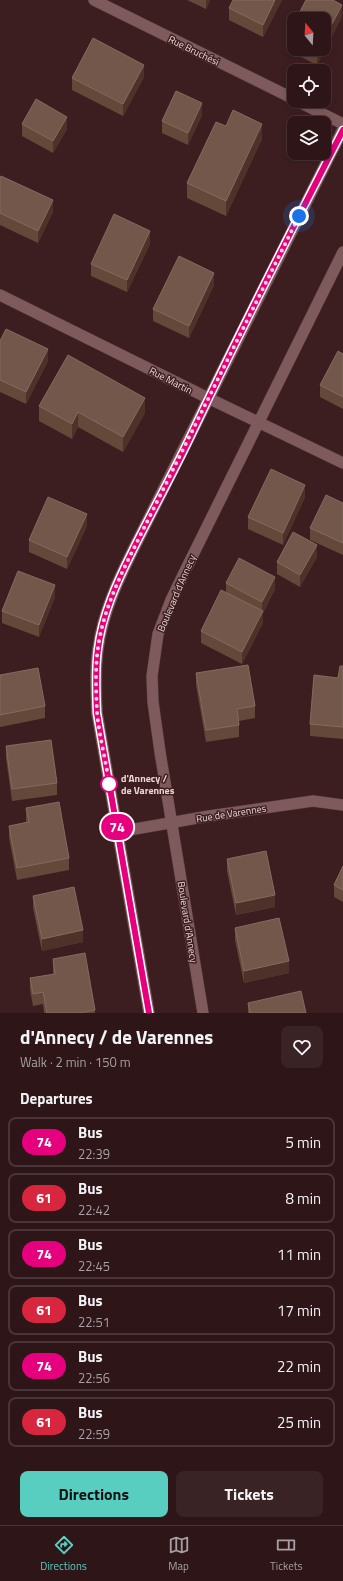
<!DOCTYPE html>
<meta charset="utf-8">
<style>
body{margin:0;font-family:"Titillium Web",sans-serif;background:#3a2325;color:#f1f3f6;height:100vh;display:flex;flex-direction:column;font-size:15px;white-space:nowrap}
*{box-sizing:border-box;margin:0}
p{font-size:13px;color:#a79fa2}
.icon{flex:none;width:22px;height:22px;fill:none;stroke:currentColor;stroke-width:2;stroke-linecap:round;stroke-linejoin:round}
.map{position:relative;height:1013px;overflow:hidden}
.panel{display:flex;flex-direction:column;background:#2e1618;flex:1}
.panel>*{flex:none}
.badge{padding:0 8px;border-radius:13px;font-size:14px;line-height:26px}
.needle{width:26px;rotate:342deg}
.tools{position:absolute;left:287px;top:12px;display:grid;gap:8px}
.tools a{display:grid;place-items:center;width:44px;height:44px;border-radius:8px;background:#2e1618;box-shadow:0 2px 6px #0003,0 0 0 1px #493537;font-size:20px}
.you{position:absolute;width:20px;height:20px;margin:-10px;border:3px solid #fff;border-radius:50%;background:#1a73e8;box-shadow:0 0 0 6px #1a73e833}
.map>.badge{position:absolute;translate:-50% -50%;box-shadow:0 0 0 2px #fff}
h2{padding:0 20px;font-size:15px;line-height:36px}
.round{display:grid;place-items:center;flex:none;width:42px;height:42px;border-radius:8px;background:#3a2325}
.headline{display:flex;align-items:center;justify-content:space-between;height:68px;padding:0 20px}
h1{font-size:19px;font-weight:700;line-height:30px}
.button{display:flex;gap:8px;margin-top:auto;padding:8px 20px}
.button a{flex:1;height:46px;border-radius:8px;background:#58cec0;color:#111;font-size:16px;font-weight:700;line-height:46px;text-align:center}
.button a+a{background:#3a2325;color:#f1f3f6}
ul{padding:0;list-style:none}
li{display:flex;align-items:center;gap:12px;height:50px;margin:0 8px 6px;padding:0 12px;border:2px solid #493537;border-radius:8px}
li div{flex:1}
li b{display:block;font-size:15px}
li em{font-style:normal}
li .badge{min-width:44px;font-weight:700;text-align:center}
.dock{display:flex;justify-content:space-around;align-items:center;height:56px;border-top:1px solid #493537;background:#2e1618;font-size:11px;color:#a79fa2}
.dock a{display:grid;justify-items:center;gap:2px}
.dock .active{color:#58cec0}
.map>svg:first-child{display:block}
.lines{fill:none;stroke-linecap:round;stroke-linejoin:round}
.minor-casing{stroke:#563c3e;stroke-width:12}
.minor{stroke:#7f5a5c;stroke-width:11}
.wall{fill:#644839}
.shaded-wall{fill:#4e3128}
.building{fill:#72574a;stroke:#856b5f}
.line-casing{stroke:#fff;stroke-width:9}
.line{stroke:#e6007e;stroke-width:6}
.walk{stroke:#ead5d5;stroke-width:4;stroke-dasharray:0 7.2}
.stop-dot{fill:#fff;stroke:#e6007e;stroke-width:2}
.labels{text-anchor:middle;stroke-width:3;stroke-linejoin:round;paint-order:stroke}
.street-label{font-size:10px;fill:#ead5d5;stroke:#3d1e20}
.stop-label{font-size:10px;font-weight:bold;fill:#ead5d5;stroke:#3d1e20;text-anchor:start}
</style>
<div class="map">
<svg width="343" height="1013" viewBox="0 0 343 1013">
<rect width="100%" height="100%" fill="#3d1e20"/>
<g class="lines">
<g class="minor-casing">
<g id="minor">
<polyline points="94,0 294,99"/>
<polyline points="297,101 343,124"/>
<polyline points="0,295 208,398 343,463"/>
<polyline points="118,832 209,816 313,801 343,805"/>
<path d="M149 1013 97 713C96 691 95 670 98 649 103 610 121 574 138 540L343 129"/>
<polyline points="203,1013 160,752 153,702 152,676 158,634 171,600 184,573 343,252"/>
</g>
</g>
<use href="#minor" class="minor"/>
</g>
<g class="wall">
<polygon points="187,0 210,0 206,9"/>
<polygon points="282,0 263,37 229,20 229,8"/>
<polygon points="342,17 317,65 287,50 287,37 294,23 294,49 324,49"/>
<polygon points="144,77 123,116 72,90 72,78"/>
<polygon points="202,115 188,145 162,133 162,121"/>
<polygon points="22,124 67,129 53,153 22,136"/>
<polygon points="226,126 262,139 226,216 187,198 187,183"/>
<polygon points="0,179 53,212 38,243 0,225"/>
<polygon points="150,244 127,292 91,276 91,264"/>
<polygon points="214,285 189,338 153,321 153,309"/>
<polygon points="0,341 48,361 26,404 0,392"/>
<polygon points="343,354 343,409 320,397 320,385"/>
<polygon points="39,406 145,413 123,452 78,427 72,439 39,421"/>
<polygon points="305,497 283,545 248,529 248,517"/>
<polygon points="343,503 343,555 310,540 310,528"/>
<polygon points="87,526 67,569 29,552 29,540"/>
<polygon points="317,557 300,587 277,574 277,562"/>
<polygon points="226,583 275,589 263,613 263,623 242,664 201,643 201,631 226,593"/>
<polygon points="55,597 39,637 2,623 2,611"/>
<polygon points="343,666 343,739 310,736 310,724 338,678"/>
<polygon points="196,673 255,706 255,718 239,721 239,737 206,742 196,685"/>
<polygon points="0,675 45,706 45,718 0,727"/>
<polygon points="6,746 57,783 57,795 12,801 6,758"/>
<polygon points="26,808 69,858 69,870 17,880 9,838 9,826 26,822"/>
<polygon points="227,859 275,907 236,915 227,871"/>
<polygon points="343,866 343,902 334,897 334,885"/>
<polygon points="33,896 83,942 42,951 33,908"/>
<polygon points="235,928 289,973 244,983 235,940"/>
<polygon points="53,959 95,1010 95,1013 44,1013 43,1004 33,1006 30,990 30,978 53,974"/>
<polygon points="248,1003 306,1013 248,1013"/>
</g>
<g class="shaded-wall">
<polygon points="206,0 210,0 206,9"/>
<polygon points="275,0 282,0 263,37 263,25"/>
<polygon points="342,5 342,17 317,65 317,53 319,49 324,49 324,39"/>
<polygon points="144,65 144,77 123,116 123,104"/>
<polygon points="202,103 202,115 188,145 188,133"/>
<polygon points="67,117 67,129 53,153 53,141"/>
<polygon points="262,124 262,139 226,216 226,201"/>
<polygon points="53,200 53,212 38,243 38,231"/>
<polygon points="150,231 150,244 127,292 127,280"/>
<polygon points="214,273 214,285 189,338 189,326"/>
<polygon points="48,349 48,361 26,404 26,392"/>
<polygon points="145,398 145,413 123,452 123,437"/>
<polygon points="78,412 78,427 72,439 72,424"/>
<polygon points="305,485 305,497 283,545 283,533"/>
<polygon points="87,514 87,526 67,569 67,557"/>
<polygon points="317,545 317,557 300,587 300,575"/>
<polygon points="275,577 275,589 263,613 263,623 242,664 242,652 262,612 262,602"/>
<polygon points="55,585 55,597 39,637 39,625"/>
<polygon points="275,895 275,907 236,915 236,903"/>
<polygon points="83,930 83,942 42,951 42,939"/>
<polygon points="289,961 289,973 244,983 244,971"/>
</g>
<g class="building">
<polygon points="233,0 275,0 263,25 229,8"/>
<polygon points="306,0 333,0 342,5 324,39 324,19 296,19"/>
<polygon points="294,23 294,41 287,37"/>
<polygon points="93,38 144,65 123,104 72,78"/>
<polygon points="310,49 319,49 317,53"/>
<polygon points="176,91 202,103 188,133 162,121"/>
<polygon points="36,99 67,117 53,141 22,124"/>
<polygon points="233,110 262,124 226,201 187,183 216,122 226,126"/>
<polygon points="1,176 53,200 38,231 0,213 0,179"/>
<polygon points="114,214 150,231 127,280 91,264"/>
<polygon points="179,256 214,273 189,326 153,309"/>
<polygon points="6,329 48,349 26,392 0,380 0,341"/>
<polygon points="338,351 343,354 343,397 320,385"/>
<polygon points="68,355 145,398 123,437 78,412 72,424 39,406"/>
<polygon points="271,469 305,485 283,533 248,517"/>
<polygon points="326,495 343,503 343,543 310,528"/>
<polygon points="48,497 87,514 67,557 29,540"/>
<polygon points="293,532 317,545 300,575 277,562"/>
<polygon points="239,558 275,577 262,602 226,583"/>
<polygon points="18,571 55,585 39,625 2,611"/>
<polygon points="221,590 263,611 242,652 201,631"/>
<polygon points="248,665 255,706 237,709 239,725 206,730 196,673"/>
<polygon points="340,666 343,666 343,727 310,724 314,675 338,678"/>
<polygon points="38,668 45,706 0,715 0,675"/>
<polygon points="51,740 57,783 12,789 6,746"/>
<polygon points="59,802 69,858 17,868 9,826 29,822 26,808"/>
<polygon points="266,851 275,895 236,903 227,859"/>
<polygon points="343,866 343,890 334,885"/>
<polygon points="74,887 83,930 42,939 33,896"/>
<polygon points="279,918 289,961 244,971 235,928"/>
<polygon points="85,953 95,1010 80,1013 47,1013 43,992 33,994 30,978 55,974 53,959"/>
<polygon points="301,991 306,1013 250,1013 248,1003"/>
</g>
<g class="lines">
<g class="line-casing">
<path id="line" d="M149 1013 97 713C96 691 95 670 98 649 102 615 117 582 132 552 152 511 175 470 194 429 242 328 292 229 343 130"/>
</g>
<use href="#line" class="line"/>
<path class="walk" d="M109 784C106 760 99 736 97 712 96 691 95 669 98 648 103 610 121 574 138 540L299 216"/>
</g>
<circle class="stop-dot" cx="109" cy="784" r="8"/>
<g class="labels">
<g class="street-label">
<text transform="translate(194 50) rotate(26)" y="4">Rue Bruchési</text>
<text transform="translate(171 380) rotate(27)" y="4">Rue Martin</text>
<text transform="translate(176 593) rotate(-67)" y="4">Boulevard d'Annecy</text>
<text transform="translate(231 813) rotate(-9)" y="4">Rue de Varennes</text>
<text transform="translate(188 922) rotate(81)" y="4">Boulevard d'Annecy</text>
</g>
<g class="stop-label">
<text x="121" y="782">d'Annecy /<tspan x="121" dy="12">de Varennes</tspan></text>
</g>
</g>
</svg>
<div class="tools">
<a><svg class="needle" viewBox="-14 -14 28 28"><path d="M0-13l5 13h-10z" fill="#e53935"/><path d="M0 13l5-13h-10z" fill="#a79fa2"/></svg></a>
<a><svg class="icon" aria-label="locate" viewBox="0 0 24 24"><circle cx="12" cy="12" r="6"/><path d="M12 2v4M12 18v4M2 12h4M18 12h4"/></svg></a>
<a><svg class="icon" aria-label="layers" viewBox="0 0 24 24"><path d="M12 4l9 5-9 5-9-5zM3 14l9 5 9-5"/></svg></a>
</div>
<div class="you" style="left:299px;top:216px"></div>
<b class="badge" style="left:117px;top:827px;background:#e6007e;color:#fff">74</b>
</div>
<section class="panel">
<div class="headline"><div><h1>d'Annecy / de Varennes</h1><p>Walk · 2 min · 150 m</p></div><a class="round"><svg class="icon" aria-label="heart" viewBox="0 0 24 24"><path d="M12 20l-8-8c-3-5 5-10 8-4 3-6 11-1 8 4z"/></svg></a></div>
<h2>Departures</h2>
<ul>
<li><span class="badge" style="background:#e6007e;color:#fff">74</span><div><b>Bus</b><p>22:39</p></div><em>5 min</em></li>
<li><span class="badge" style="background:#d7263d;color:#fff">61</span><div><b>Bus</b><p>22:42</p></div><em>8 min</em></li>
<li><span class="badge" style="background:#e6007e;color:#fff">74</span><div><b>Bus</b><p>22:45</p></div><em>11 min</em></li>
<li><span class="badge" style="background:#d7263d;color:#fff">61</span><div><b>Bus</b><p>22:51</p></div><em>17 min</em></li>
<li><span class="badge" style="background:#e6007e;color:#fff">74</span><div><b>Bus</b><p>22:56</p></div><em>22 min</em></li>
<li><span class="badge" style="background:#d7263d;color:#fff">61</span><div><b>Bus</b><p>22:59</p></div><em>25 min</em></li>
</ul>
<div class="button"><a>Directions</a><a>Tickets</a></div>
</section>
<nav class="dock">
<a class="active"><svg class="icon" aria-label="directions" viewBox="0 0 24 24"><path d="M12 3l9 9-9 9-9-9zM9 14v-3h6M13 9l2 2-2 2"/></svg>Directions</a>
<a><svg class="icon" aria-label="map" viewBox="0 0 24 24"><path d="M3 6l6-2 6 2 6-2v14l-6 2-6-2-6 2zM9 4v14M15 6v14"/></svg>Map</a>
<a><svg class="icon" aria-label="tickets" viewBox="0 0 24 24"><path d="M3 7h18v10H3zM15 7v10"/></svg>Tickets</a>
</nav>
